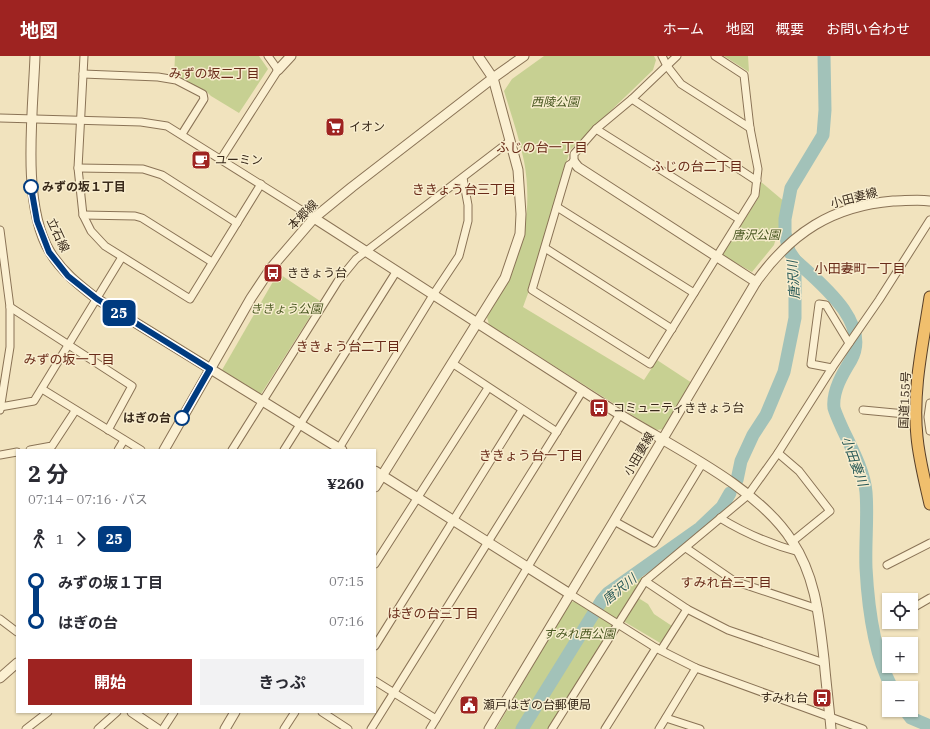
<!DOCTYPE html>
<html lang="ja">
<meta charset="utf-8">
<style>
body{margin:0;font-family:"IBM Plex Serif","Noto Sans JP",serif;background:#f2f2f3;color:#2b2b33;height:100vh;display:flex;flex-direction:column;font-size:15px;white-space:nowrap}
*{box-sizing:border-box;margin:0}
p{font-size:13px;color:#7c7c81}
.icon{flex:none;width:22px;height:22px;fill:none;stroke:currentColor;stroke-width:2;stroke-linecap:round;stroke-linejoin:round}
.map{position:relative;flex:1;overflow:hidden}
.sheet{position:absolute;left:16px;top:393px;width:360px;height:264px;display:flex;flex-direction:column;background:#fff;border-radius:0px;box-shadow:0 1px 3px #0004}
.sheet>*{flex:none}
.badge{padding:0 8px;border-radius:6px;font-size:14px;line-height:26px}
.tools{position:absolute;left:882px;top:537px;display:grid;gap:8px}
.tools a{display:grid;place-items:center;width:36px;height:36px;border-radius:0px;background:#fff;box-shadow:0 1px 3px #0004;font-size:20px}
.map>.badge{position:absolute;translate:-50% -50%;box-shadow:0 0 0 2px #fff}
.legs{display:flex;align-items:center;gap:6px;height:44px;padding:0 12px;font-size:13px}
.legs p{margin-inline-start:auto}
.head{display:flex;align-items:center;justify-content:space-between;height:68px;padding:0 12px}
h1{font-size:22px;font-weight:700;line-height:30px}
.button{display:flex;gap:8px;margin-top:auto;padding:8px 12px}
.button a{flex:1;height:46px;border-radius:0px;background:#9e2321;color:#fff;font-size:16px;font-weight:700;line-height:46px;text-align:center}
.button a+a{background:#f2f2f3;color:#2b2b33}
ul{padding:0 12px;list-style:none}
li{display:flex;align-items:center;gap:14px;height:40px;font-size:15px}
li i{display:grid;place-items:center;width:6px;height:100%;margin:0 5px;background:currentColor}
li i::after{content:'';width:10px;height:10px;margin:-5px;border:3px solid;border-radius:50%;background:#fff}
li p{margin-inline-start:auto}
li:first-child i{background:linear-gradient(#0000 50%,currentColor 0)}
li:last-child i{background:linear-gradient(currentColor 50%,#0000 0)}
header{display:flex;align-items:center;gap:24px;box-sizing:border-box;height:56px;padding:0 20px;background:#9e2321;color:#fff}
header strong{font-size:19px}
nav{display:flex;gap:22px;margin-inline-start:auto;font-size:14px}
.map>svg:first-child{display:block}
.green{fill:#c7d092}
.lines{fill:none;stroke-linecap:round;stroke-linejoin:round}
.river{stroke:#a2c2b9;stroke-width:13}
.minor-casing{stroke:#8a7356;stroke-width:9}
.tertiary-casing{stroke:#8a7356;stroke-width:11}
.trunk-casing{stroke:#58402a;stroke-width:13}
.minor{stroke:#fbf0d2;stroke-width:7}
.tertiary{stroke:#fbf0d2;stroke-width:9}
.trunk{stroke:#f0bf6d;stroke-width:11}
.line-1-casing{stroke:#fff;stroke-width:9}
.line-1{stroke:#003b80;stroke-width:6}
.stop-1-dot{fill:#fff;stroke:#003b80;stroke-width:2}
.labels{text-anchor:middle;stroke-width:3;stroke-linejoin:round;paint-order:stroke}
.park-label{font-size:12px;font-style:italic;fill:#485720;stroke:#f8edce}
.poi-label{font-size:12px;fill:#392a1b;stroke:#f8edce;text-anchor:start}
.stop-label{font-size:12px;font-weight:bold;fill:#392a1b;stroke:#f8edce;text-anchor:start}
.street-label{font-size:12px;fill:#392a1b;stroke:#f8edce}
.neighbourhood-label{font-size:13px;fill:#682a18;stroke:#f8edce}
.water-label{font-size:13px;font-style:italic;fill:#295a58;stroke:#f8edce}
</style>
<header>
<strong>地図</strong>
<nav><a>ホーム</a><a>地図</a><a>概要</a><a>お問い合わせ</a></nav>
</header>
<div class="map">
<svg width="930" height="673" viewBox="0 0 930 673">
<rect width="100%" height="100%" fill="#f1e3be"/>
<g class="green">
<polygon points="175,0 259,0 268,13 239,57 211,40 206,35 174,21"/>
<path d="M544 0H654L656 4 653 14 570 94 530 232 523 251 644 324 657 304 692 327 665 373 656 374 489 269 487 261C518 213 535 164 524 105 519 81 511 58 504 35L512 23Z"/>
<polygon points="724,0 748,0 749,16"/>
<polygon points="761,126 786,147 774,189 752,216 722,199 759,141"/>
<polygon points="278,217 320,245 261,338 222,314"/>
<polygon points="638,518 643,522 632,538 648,548 654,558 672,570 662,588 618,562 548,673 496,673 570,546 576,545 596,557 607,540"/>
</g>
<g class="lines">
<g class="river">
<path d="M795 204C819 226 872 267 851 304 843 317 832 335 834 352 836 359 840 367 843 374 852 393 864 415 866 436 868 461 865 487 866 512 868 550 874 598 892 632"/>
<polyline points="737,424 741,405 753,379 766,359 784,316 795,262 795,204 789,195 785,177 785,163 791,132 823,79 825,54 824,0"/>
<polyline points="905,654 911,662 930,670"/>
<polyline points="522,673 602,544 608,537 700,472 722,451 730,437"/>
</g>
<g class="minor-casing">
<g id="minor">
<polyline points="84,0 78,112 83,159 91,175 105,190 190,243 261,128"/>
<polyline points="662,0 667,10 681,28 750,72"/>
<polyline points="677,0 632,43 596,73 574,98 574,106 569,109 532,234 650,308 755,139 758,113 750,72 744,19 715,0"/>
<polyline points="83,18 158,21 176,24 203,38 204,43 182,78"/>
<polyline points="632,43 757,125"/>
<polyline points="0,62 141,66 167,70 314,162"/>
<polyline points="596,73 739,163"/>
<polyline points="221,103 278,14 268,0"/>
<polyline points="78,112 143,113 162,119 237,167"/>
<polyline points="557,151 694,237"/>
<polyline points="83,159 135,160 142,162 212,206"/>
<polyline points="0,174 10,251 10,291 0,354"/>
<polyline points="545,192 672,273"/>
<polyline points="10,251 132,330 108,374"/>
<polyline points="452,307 557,376"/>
<polyline points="832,312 811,308 819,248 826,249 849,287"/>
<polyline points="42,333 141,394"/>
<polyline points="930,347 928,361 930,375"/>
<polyline points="0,351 34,345 122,201"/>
<polyline points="863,354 916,359"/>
<polyline points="30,394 52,390 75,355"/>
<polyline points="118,394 124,384"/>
<polyline points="232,394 338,225 356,203 510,85"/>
<polyline points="284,394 396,216"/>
<polyline points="338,394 433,239 459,200 468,165 468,149 463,122"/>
<polyline points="778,397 799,415 830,455 793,485"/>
<polyline points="0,399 17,396"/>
<path d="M720 462C746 478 770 488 799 496"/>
<polyline points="614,465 654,487 702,408"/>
<polyline points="686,492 734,525 818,553"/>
<polyline points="375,508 488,332"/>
<polyline points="887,509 930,487"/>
<polyline points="645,525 687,553 728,574 824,607"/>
<polyline points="570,538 656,592 696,612 863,673"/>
<polyline points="911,553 930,542"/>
<polyline points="0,563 17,576"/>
<polyline points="375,590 522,354"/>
<polyline points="661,594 687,553"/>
<polyline points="375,625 436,663"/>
<polyline points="322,656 348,673"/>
<polyline points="666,662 700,673"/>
<polyline points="26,673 48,656"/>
<polyline points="98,673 117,656"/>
<polyline points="163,673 174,656"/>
<polyline points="284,673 295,656"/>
<polyline points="371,673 583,334"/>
<polyline points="430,673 620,358"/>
<polyline points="552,673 645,525 748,439 778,397 832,312 879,244 930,164"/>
<polyline points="605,673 656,592"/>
<polyline points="659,673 696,612"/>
</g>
</g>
<g class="tertiary-casing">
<g id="tertiary">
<path d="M35 0C33 56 21 148 50 196 62 216 79 229 97 243L342 394"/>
<polyline points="278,14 291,0"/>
<polyline points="574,106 578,111 756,226"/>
<path d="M314 162C412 225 510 288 608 351 665 388 756 428 792 485 816 521 819 561 824 603 826 627 829 650 831 673"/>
<polyline points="164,394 251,242 271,212 314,162 352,131 493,22 524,0"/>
<polyline points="375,415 570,538"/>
<polyline points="375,431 505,222 520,178 521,158 518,114 493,22 478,0"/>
<polyline points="0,622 17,607"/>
<polyline points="132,656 157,673"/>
<polyline points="225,673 235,656"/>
<path d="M489 673 614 465 756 226C791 177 832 150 893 145 905 145 918 143 930 145"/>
</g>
</g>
<g class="trunk-casing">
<path id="trunk" d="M930 241C923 287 912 335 917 381 919 403 925 426 930 448"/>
</g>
<use href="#minor" class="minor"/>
<use href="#tertiary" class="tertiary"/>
<use href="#trunk" class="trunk"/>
</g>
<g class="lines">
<g class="line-1-casing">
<polyline id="line-1" points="31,131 37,165 49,196 68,220 97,243 210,313 182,362"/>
</g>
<use href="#line-1" class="line-1"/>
</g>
<defs>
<g id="supermarket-square" transform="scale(1)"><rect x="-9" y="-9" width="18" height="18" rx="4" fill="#9e2321" stroke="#f8edce"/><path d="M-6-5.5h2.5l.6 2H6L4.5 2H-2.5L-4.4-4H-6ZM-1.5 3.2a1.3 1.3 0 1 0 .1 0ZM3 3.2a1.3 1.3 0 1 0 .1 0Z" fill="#fff"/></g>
<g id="cafe-square" transform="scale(1)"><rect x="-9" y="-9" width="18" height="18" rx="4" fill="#9e2321" stroke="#f8edce"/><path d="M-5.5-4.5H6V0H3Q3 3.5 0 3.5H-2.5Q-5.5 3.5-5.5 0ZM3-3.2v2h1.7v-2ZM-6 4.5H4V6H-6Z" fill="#fff"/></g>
<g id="bus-square" transform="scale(1)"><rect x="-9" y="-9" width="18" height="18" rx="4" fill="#9e2321" stroke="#f8edce"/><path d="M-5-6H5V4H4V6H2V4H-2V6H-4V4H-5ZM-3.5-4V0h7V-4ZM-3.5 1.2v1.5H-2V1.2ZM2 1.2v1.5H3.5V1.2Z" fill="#fff"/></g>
<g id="civic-square" transform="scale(1)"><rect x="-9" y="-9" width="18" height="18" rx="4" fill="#9e2321" stroke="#f8edce"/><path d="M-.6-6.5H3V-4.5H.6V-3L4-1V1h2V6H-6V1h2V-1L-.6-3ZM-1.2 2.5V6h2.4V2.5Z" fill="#fff"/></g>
</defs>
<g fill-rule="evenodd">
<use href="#supermarket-square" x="335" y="71"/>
<use href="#cafe-square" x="201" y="104"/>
<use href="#bus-square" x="273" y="217"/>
<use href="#bus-square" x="599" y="352"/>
<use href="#bus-square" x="822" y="642"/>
<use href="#civic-square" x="469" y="649"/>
</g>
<g class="stop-1-dot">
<circle cx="31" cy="131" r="7"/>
<circle cx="182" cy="362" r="7"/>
</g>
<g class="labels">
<g class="park-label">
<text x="555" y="50">西陵公園</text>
<text x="756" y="183">唐沢公園</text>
<text x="286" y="257">ききょう公園</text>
<text x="579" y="582">すみれ西公園</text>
</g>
<g class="poi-label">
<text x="349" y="75">イオン</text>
<text x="215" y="108">ユーミン</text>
<text x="287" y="221">ききょう台</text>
<text x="613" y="356">コミュニティききょう台</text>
<text x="808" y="646" text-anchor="end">すみれ台</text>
<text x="483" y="653">瀬戸はぎの台郵便局</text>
</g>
<g class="stop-label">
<text x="42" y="135">みずの坂１丁目</text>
<text x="171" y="366" text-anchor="end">はぎの台</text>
</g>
<g class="street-label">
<text transform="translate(854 142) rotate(-15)" y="4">小田妻線</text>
<text transform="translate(303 159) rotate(-45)" y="4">本郷線</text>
<text transform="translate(58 179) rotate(65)" y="4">立石線</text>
<text transform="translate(905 344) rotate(-87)" y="4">国道155号</text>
<text transform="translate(639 398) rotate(-60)" y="4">小田妻線</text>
</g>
<g class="neighbourhood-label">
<text x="214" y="22">みずの坂二丁目</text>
<text x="542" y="96">ふじの台一丁目</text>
<text x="697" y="115">ふじの台二丁目</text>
<text x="464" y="138">ききょう台三丁目</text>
<text x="860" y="217">小田妻町一丁目</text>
<text x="348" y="295">ききょう台二丁目</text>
<text x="69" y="308">みずの坂一丁目</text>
<text x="531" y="404">ききょう台一丁目</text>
<text x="726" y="531">すみれ台三丁目</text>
<text x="433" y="562">はぎの台三丁目</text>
</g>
<g class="water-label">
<text transform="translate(793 224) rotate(-94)" y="5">唐沢川</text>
<text transform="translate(855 405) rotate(70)" y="5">小田妻川</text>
<text transform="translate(619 533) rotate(-39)" y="5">唐沢川</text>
</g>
</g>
</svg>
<div class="tools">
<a><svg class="icon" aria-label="locate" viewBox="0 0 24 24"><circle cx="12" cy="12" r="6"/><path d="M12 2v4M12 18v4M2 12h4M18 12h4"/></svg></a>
<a>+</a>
<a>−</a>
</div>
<b class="badge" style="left:119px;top:257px;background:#003b80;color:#fff">25</b>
<section class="sheet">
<div class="head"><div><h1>2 分</h1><p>07:14 – 07:16 · バス</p></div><b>¥260</b></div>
<div class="legs"><svg class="icon" aria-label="walk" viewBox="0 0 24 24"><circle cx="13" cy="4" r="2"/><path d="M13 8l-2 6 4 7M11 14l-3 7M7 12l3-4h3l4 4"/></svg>1<svg class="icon" aria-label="forward" viewBox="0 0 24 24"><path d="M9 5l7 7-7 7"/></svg><b class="badge" style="background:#003b80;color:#fff">25</b></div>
<ul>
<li><i style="color:#003b80"></i><b>みずの坂１丁目</b><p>07:15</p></li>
<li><i style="color:#003b80"></i><b>はぎの台</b><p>07:16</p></li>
</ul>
<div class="button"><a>開始</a><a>きっぷ</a></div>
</section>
</div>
